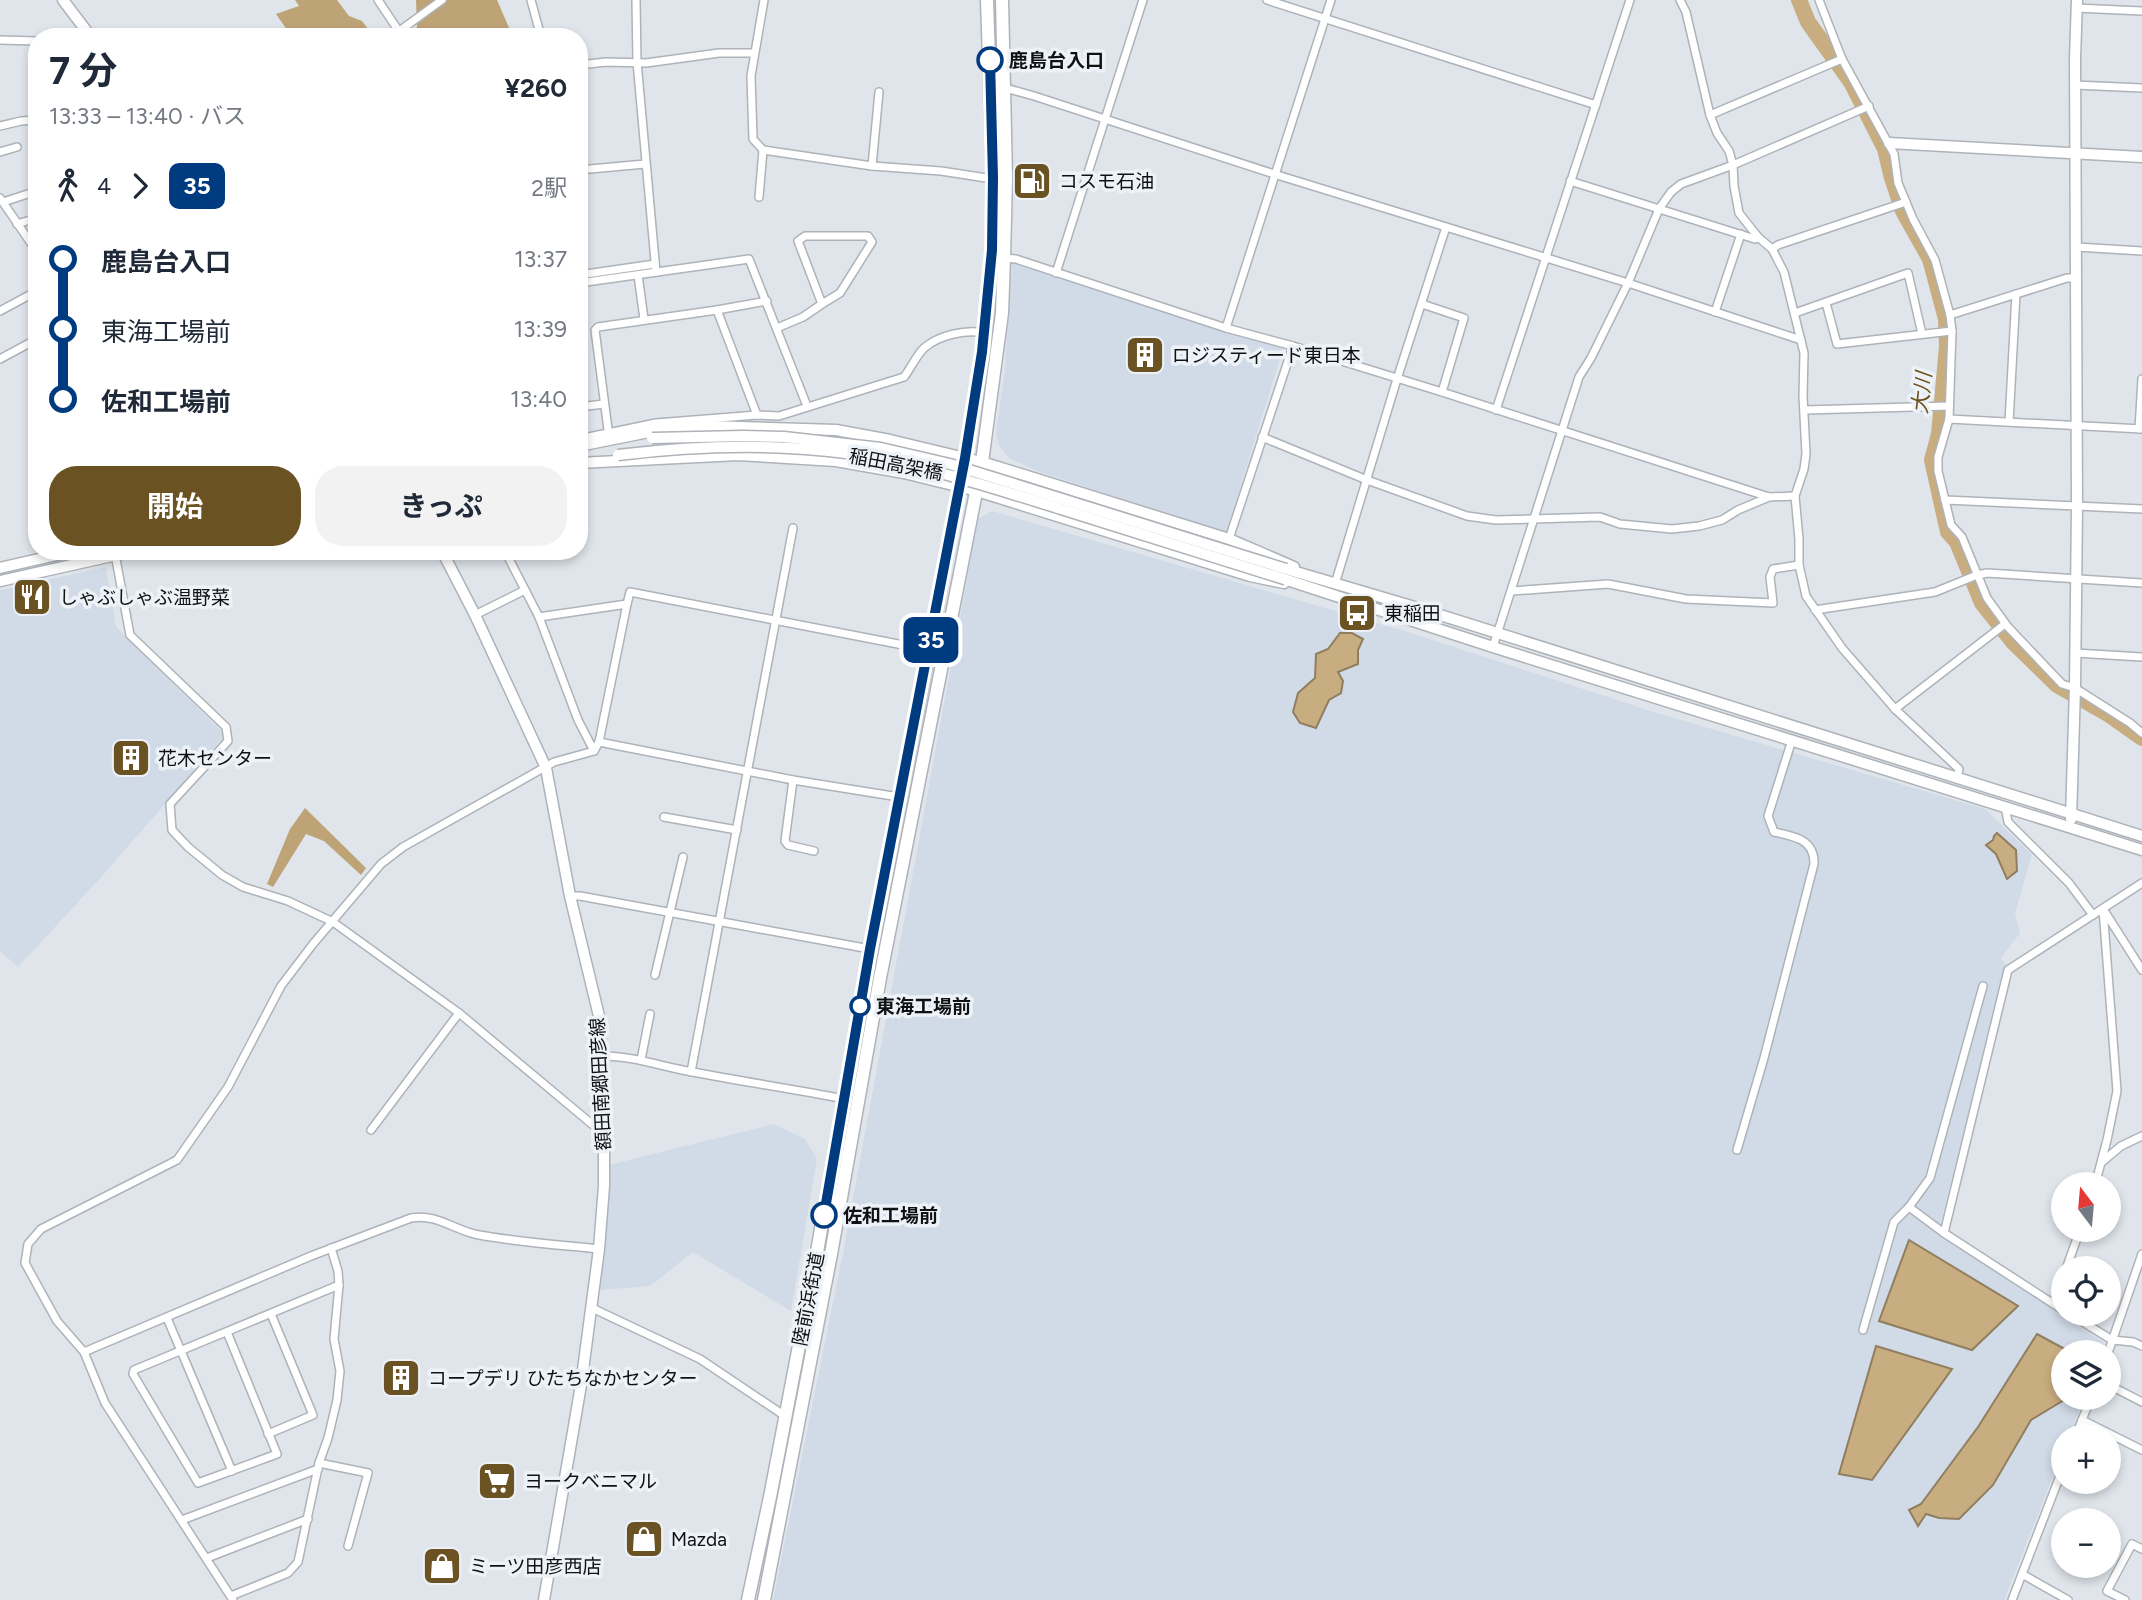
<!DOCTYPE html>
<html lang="ja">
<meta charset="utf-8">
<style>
body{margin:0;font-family:Figtree,"Noto Sans JP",sans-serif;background:#f2f2f3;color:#1f2937;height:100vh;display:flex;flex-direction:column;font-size:26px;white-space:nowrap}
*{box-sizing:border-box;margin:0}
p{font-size:23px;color:#747a83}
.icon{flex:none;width:38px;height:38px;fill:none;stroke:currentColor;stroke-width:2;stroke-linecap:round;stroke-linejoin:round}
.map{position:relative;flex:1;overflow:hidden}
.side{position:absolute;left:28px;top:28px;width:560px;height:532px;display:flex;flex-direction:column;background:#fff;border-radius:28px;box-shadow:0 4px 10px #0003}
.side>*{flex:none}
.badge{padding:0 14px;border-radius:10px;font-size:24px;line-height:46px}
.needle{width:46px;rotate:344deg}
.controls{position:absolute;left:2051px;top:1172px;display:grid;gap:14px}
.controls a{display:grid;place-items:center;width:70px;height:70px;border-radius:50%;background:#fff;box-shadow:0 4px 10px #0003;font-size:35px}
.map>.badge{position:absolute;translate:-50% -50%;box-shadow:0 0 0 4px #fff}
.legs{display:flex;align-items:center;gap:10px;height:77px;padding:0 21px;font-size:23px}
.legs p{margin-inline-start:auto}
.head{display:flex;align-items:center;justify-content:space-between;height:119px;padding:0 21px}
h1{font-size:38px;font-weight:700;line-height:52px}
.primary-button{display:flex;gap:14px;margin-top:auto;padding:14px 21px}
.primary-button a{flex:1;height:80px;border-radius:28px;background:#6b5223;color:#fff;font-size:28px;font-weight:700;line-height:80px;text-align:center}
.primary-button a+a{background:#f2f2f3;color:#1f2937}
ul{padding:0 21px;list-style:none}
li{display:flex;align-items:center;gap:24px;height:70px;font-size:26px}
li i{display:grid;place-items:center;width:10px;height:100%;margin:0 9px;background:currentColor}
li i::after{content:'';width:18px;height:18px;margin:-9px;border:5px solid;border-radius:50%;background:#fff}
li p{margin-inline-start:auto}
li:first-child i{background:linear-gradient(#0000 50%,currentColor 0)}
li:last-child i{background:linear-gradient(currentColor 50%,#0000 0)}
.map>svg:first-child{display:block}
.built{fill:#d0dbe7}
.forest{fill:#bda376}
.water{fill:#c8ad80;stroke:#907e5f;stroke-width:2}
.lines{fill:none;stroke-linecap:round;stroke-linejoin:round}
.river{stroke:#c8ad80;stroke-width:16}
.street-casing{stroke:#aeb3b9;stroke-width:10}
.secondary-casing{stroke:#aeb3b9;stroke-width:13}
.highway-casing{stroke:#aeb3b9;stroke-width:15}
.street{stroke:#fff;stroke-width:7}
.secondary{stroke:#fff;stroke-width:10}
.highway{stroke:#fff;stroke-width:12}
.secondary-bridge-casing{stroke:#aeb3b9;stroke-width:13;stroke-linecap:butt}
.secondary-bridge{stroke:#fff;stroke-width:10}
.line-1-casing{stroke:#fff;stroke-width:16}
.line-1{stroke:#003b80;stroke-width:10}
.stop-1-dot{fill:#fff;stroke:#003b80;stroke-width:3.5}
.labels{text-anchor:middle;stroke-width:7;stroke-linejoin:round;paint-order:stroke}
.stop-label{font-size:19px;font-weight:bold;fill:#0f1113;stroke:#edf2f8;text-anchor:start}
.poi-label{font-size:19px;fill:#0f1113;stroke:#edf2f8;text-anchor:start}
.street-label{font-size:19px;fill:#0f1113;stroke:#edf2f8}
.water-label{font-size:21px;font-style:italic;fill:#6b501a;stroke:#edf2f8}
</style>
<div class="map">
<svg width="2142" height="1600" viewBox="0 0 2142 1600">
<rect width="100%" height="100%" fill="#dfe5eb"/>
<g class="built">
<polygon points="1012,263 1283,349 1226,533 1037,471 1009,458 1000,447 996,433 1005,369"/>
<polygon points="992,511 1411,633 1657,713 1985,809 2032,854 2015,914 2020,933 2001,958 2006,965 1938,1233 2103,1342 2105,1349 2103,1353 2063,1353 2063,1398 2084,1398 2069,1437 2063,1437 2063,1451 2004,1600 773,1600 843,1253 978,519"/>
<polygon points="106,567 116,627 225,735 103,875 18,967 0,951 0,590"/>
<polygon points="774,1124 805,1139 817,1159 791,1311 693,1252 650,1286 600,1290 609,1165"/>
</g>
<g class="forest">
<polygon points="295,0 337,0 349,16 362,21 374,37 292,37 276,14 299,6"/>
<polygon points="416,0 497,0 513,37 406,37 417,27"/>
<polygon points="305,808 366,868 361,875 324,841 306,834 273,887 267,884 290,829"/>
</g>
<g class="water">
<polygon points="1340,633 1352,633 1363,639 1358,650 1358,664 1338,672 1343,681 1341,693 1329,700 1316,728 1300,723 1293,712 1298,693 1315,678 1316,654 1328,649"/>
<polygon points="1997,833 2016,850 2017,871 2007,879 1996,854 1986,845 1993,840 1994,836"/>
<polygon points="1909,1240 2018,1306 1972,1350 1879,1321"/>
<polygon points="2037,1334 2072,1353 2063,1353 2064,1400 2031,1420 1993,1485 1959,1519 1939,1518 1926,1514 1918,1526 1909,1510 1921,1504 1978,1427"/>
<polygon points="1876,1346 1952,1369 1872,1480 1839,1474"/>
</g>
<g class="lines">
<polyline class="river" points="1799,0 1808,22 1851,82 1885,149 1892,178 1903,211 1930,259 1946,319 1947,347 1939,434 1932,460 1948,532 1957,542 1982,603 2013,642 2057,685 2108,714 2142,738"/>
<g class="street-casing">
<g id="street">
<polyline points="378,0 398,30"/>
<polyline points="531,0 541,37"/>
<polyline points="636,0 637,62 656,272"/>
<polyline points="764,0 751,76 753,139 763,150 872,166 941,171 993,179"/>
<polyline points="1267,0 1596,105"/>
<polyline points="1680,0 1686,12 1710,115 1717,133 1729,151 1733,165 1734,186 1739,213 1758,237 1772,249 1784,272 1804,353 1803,396 1806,454 1804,469 1795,496 1799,539 1799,565 1806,596 1842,648 1895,709 1959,769 1957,778"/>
<polyline points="1819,0 1842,59 1894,154 1898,183 1913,219 1935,260 1950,315 1952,331 1949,419 1938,457 1938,471 1951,525 1962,537 1987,598 2008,627 2062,684 2075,688 2130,723 2142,733"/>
<polyline points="2076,8 2142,11"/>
<polyline points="391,37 442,0"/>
<polyline points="0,40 37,41"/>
<polyline points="579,65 606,62 646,63 719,53 754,53"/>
<polyline points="991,84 1034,96 1274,174 1628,283 1801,340"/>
<polyline points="2075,85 2142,88"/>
<polyline points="1710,115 1842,59"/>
<polyline points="0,126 21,121 37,120"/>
<polyline points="0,152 17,147"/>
<polyline points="872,166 879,92"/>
<polyline points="579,170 645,164"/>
<polyline points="1570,181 1755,239 1758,237"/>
<polyline points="759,197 763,150"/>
<polyline points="0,198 37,252"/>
<polyline points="3,202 37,191"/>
<polyline points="17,224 37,218"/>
<polyline points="2077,247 2142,251"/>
<polyline points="1772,249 1778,245 1906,202"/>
<polyline points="1003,258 1016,259 1226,328 1293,346 1442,392 1769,497 1795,496"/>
<polyline points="1056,273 1143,0"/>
<polyline points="579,275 655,264"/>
<polyline points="638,275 644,319"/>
<polyline points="579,283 749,259 807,406"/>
<polyline points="1826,303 1837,344 1952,331"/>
<polyline points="1422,304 1464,318 1442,392"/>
<polyline points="717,310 767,301"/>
<polyline points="0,311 37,291"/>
<polyline points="1715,312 1741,234"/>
<polyline points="1795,313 1908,273 1922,334"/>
<polyline points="1950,315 2067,278 2076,278"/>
<polyline points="777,328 803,317 822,304 798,241 805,236 868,236 872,242 840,293 822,304"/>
<polyline points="1226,328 1331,0"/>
<polyline points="0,359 37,339"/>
<polyline points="579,407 604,404"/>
<polyline points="1496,410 1630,0"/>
<polyline points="1805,410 1949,406"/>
<polyline points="1949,419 2142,429"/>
<polyline points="2009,422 2016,294"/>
<polyline points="2139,429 2142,379"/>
<polyline points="609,437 595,330 598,327 717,310 757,415"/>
<polyline points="1262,437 1367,480 1467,516 1496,520 1600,517 1620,524 1672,529 1699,526 1722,520 1738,510 1769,497"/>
<path d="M579 439 656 423 757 415 779 416 904 377C911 368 916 356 924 348 939 335 966 329 985 333"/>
<polyline points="1945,500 2142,509"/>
<polyline points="1229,539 1293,346"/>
<polyline points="505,551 539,617 578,720 594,751"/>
<polyline points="115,554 130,635 226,727 228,741 170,804 172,830 188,847 222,875 243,887 288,901 333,922 459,1013 593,1125 604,1127"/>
<polyline points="1335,584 1397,379 1446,227"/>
<polyline points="1512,591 1608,584 1686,599 1773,603 1770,577 1773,569 1799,565"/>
<polyline points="627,604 630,592 929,650"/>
<polyline points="1815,610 1935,592 1977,575 1987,573 2142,583"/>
<polyline points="475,615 525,590"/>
<polyline points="539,617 627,604 599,742"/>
<polyline points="1493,647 1579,377 1591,358 1628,283 1659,209 1671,192 1681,184 1733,165 1869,106"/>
<polyline points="2075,653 2142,657"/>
<polyline points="1895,709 2005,624"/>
<polyline points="793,780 785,841 788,845 814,851"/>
<polyline points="2005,806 2008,822 2069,883 2093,915"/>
<polyline points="664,817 737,830"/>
<polyline points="570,896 580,896 870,949"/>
<polyline points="2103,909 2142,970"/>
<polyline points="655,975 683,857"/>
<path d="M602 1056C634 1056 663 1067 693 1072 744 1082 794 1089 844 1099"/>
<polyline points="641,1060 650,1014"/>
<polyline points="691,1072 793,528"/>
<polyline points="371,1130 459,1013"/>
<path d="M1737 1150 1764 1058 1814 864C1815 839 1793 836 1774 832L1768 816 1792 740"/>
<polyline points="2102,1162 2121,1146 2142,1136"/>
<polyline points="2095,1185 2107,1140 2117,1091 2103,909"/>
<polyline points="1909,1207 1944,1233"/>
<polyline points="2066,1269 2080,1230"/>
<polyline points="2054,1304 2063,1278"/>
<polyline points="592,1308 700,1359 785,1416"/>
<polyline points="2063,1310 1944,1233 2008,970 2142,883"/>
<polyline points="2070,1314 2112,1340 2133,1342 2142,1346"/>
<polyline points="167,1318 232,1471"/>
<polyline points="1863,1330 1894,1222 1909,1207 1930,1178 1983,986"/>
<polyline points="227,1332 277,1454 198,1483 133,1374 134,1370 339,1285"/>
<path d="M84 1352 311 1256 411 1218C437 1213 455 1231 479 1235 518 1242 560 1245 599 1249"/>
<polyline points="2108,1353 2142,1254"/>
<polyline points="2109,1385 2142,1402"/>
<polyline points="2082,1420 2142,1450"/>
<polyline points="268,1434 313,1415 271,1314"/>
<polyline points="2075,1437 2091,1398"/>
<polyline points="319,1463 368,1473 348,1546"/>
<polyline points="182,1520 318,1469"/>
<polyline points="207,1558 308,1519"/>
<polyline points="2022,1574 2068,1600"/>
<polyline points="231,1596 288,1573 298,1562 319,1463 328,1438 337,1400 340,1371 334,1339 339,1285 338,1271 331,1248"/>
<polyline points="233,1600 105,1403 84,1352 57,1321 25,1263 28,1244 41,1229 177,1160 228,1087 281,986 313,944 381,864 403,847 554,762 594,751 599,742 793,780 899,797"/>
<polyline points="2012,1600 2063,1468"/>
<polyline points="2125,1600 2107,1591 2132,1544 2142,1549"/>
</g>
</g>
<g class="secondary-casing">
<g id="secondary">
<polyline points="63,0 91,37"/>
<polyline points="1889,143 2142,157"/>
<polyline points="579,446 654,431 709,426 836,430 890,440 982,462 1229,539 1294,567"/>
<polyline points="579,463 738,455 836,461 904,473 977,491 1250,576 1284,583"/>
<polyline points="442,551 475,615 546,768 570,896 599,1016 602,1056 604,1127 604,1186 599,1249 581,1385 544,1600"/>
<polyline points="0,568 74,551"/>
<polyline points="1286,569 1418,608 2142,836"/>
<polyline points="1284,579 1493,647 2142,850"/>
<polyline points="0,581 134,551"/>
<polyline points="2071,819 2075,688 2077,506 2075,58 2077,0"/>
</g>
</g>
<g class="highway-casing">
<g id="highway">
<polyline points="748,1600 770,1497 817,1252 870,949 929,650 977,389 985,333 992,250 993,179 987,0"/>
<polyline points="764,1600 831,1254 880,978 982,462 1002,313 1004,258 1006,178 1002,0"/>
</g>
</g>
<use href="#street" class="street"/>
<use href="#secondary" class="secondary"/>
<use href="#highway" class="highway"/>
<g class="secondary-bridge-casing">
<g id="secondary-bridge">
<polyline points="652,438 743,436 784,437 881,448 950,464 1286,569"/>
<path d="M618 455C693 446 771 443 846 453 920 464 990 487 1061 509 1136 533 1210 556 1284 579"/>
</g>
</g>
<use href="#secondary-bridge" class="secondary-bridge"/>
</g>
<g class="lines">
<g class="line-1-casing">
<polyline id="line-1" points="824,1215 870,949 965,458 982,352 992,250 993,178 990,60"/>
</g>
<use href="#line-1" class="line-1"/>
</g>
<defs>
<g id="fuel-square" transform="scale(2.0125)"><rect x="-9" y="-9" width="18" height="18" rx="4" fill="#6b5223" stroke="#edf2f8"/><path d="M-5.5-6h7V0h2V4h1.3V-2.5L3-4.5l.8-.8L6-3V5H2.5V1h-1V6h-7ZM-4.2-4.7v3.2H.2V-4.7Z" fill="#fff"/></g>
<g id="building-square" transform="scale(2.0125)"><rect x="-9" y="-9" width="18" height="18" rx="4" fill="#6b5223" stroke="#edf2f8"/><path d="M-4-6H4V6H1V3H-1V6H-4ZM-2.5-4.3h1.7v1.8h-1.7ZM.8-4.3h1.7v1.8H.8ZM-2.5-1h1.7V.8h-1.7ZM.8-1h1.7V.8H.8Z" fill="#fff"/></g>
<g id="restaurant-square" transform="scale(2.0125)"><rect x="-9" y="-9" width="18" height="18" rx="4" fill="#6b5223" stroke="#edf2f8"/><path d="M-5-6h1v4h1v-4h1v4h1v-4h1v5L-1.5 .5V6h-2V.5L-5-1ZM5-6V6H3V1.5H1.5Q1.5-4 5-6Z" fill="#fff"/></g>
<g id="bus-square" transform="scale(2.0125)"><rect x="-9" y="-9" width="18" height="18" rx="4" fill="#6b5223" stroke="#edf2f8"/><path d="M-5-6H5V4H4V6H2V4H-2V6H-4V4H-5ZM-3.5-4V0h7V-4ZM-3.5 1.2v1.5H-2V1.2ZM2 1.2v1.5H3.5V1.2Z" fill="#fff"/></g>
<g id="supermarket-square" transform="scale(2.0125)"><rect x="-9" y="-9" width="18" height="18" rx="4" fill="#6b5223" stroke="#edf2f8"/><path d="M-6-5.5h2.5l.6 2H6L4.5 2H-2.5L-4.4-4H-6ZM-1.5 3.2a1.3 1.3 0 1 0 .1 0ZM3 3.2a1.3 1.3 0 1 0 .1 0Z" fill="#fff"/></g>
<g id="shop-square" transform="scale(2.0125)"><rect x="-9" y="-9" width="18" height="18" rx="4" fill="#6b5223" stroke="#edf2f8"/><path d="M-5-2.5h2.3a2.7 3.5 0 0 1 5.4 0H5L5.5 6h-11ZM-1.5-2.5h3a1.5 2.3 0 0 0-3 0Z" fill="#fff"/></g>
</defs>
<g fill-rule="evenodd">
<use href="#fuel-square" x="1032" y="181"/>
<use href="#building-square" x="1145" y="355"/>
<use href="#restaurant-square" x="32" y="597"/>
<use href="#bus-square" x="1357" y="613"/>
<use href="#building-square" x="131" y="758"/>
<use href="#building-square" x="401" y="1378"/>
<use href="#supermarket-square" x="497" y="1481"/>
<use href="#shop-square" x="644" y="1539"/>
<use href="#shop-square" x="442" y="1566"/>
</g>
<g class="stop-1-dot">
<circle cx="990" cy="60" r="12"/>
<circle cx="860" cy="1006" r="9"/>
<circle cx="824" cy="1215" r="12"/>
</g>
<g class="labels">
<g class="stop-label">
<text x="1009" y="67">鹿島台入口</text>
<text x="876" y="1013">東海工場前</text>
<text x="843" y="1222">佐和工場前</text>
</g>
<g class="poi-label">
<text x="1059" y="188">コスモ石油</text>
<text x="1172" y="362">ロジスティード東日本</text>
<text x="59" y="604">しゃぶしゃぶ温野菜</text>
<text x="1384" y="620">東稲田</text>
<text x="158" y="765">花木センター</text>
<text x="428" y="1385">コープデリ ひたちなかセンター</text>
<text x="524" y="1488">ヨークベニマル</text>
<text x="671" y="1546">Mazda</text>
<text x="469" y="1573">ミーツ田彦西店</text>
</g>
<g class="street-label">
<text transform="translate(896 464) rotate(11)" y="7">稲田高架橋</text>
<text transform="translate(600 1084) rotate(-93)" y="7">額田南郷田彦線</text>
<text transform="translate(808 1299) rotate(-79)" y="7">陸前浜街道</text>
</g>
<g class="water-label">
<text transform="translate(1922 393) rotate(-84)" y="7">大川</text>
</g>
</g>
</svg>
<div class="controls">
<a><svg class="needle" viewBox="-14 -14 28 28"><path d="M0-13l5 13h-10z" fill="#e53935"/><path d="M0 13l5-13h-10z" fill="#747a83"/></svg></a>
<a><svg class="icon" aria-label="locate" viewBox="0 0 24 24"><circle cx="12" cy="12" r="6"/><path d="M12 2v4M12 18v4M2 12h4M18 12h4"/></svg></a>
<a><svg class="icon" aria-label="layers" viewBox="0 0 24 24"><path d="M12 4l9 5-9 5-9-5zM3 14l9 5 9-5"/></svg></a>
<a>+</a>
<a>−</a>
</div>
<b class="badge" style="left:931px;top:640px;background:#003b80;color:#fff">35</b>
<section class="side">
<div class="head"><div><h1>7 分</h1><p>13:33 – 13:40 · バス</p></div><b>¥260</b></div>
<div class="legs"><svg class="icon" aria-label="walk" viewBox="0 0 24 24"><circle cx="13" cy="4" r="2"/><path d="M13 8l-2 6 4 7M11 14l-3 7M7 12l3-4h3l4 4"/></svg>4<svg class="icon" aria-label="forward" viewBox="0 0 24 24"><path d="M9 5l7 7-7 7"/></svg><b class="badge" style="background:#003b80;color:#fff">35</b><p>2駅</p></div>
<ul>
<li><i style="color:#003b80"></i><b>鹿島台入口</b><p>13:37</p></li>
<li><i style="color:#003b80"></i><span>東海工場前</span><p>13:39</p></li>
<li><i style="color:#003b80"></i><b>佐和工場前</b><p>13:40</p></li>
</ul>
<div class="primary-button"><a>開始</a><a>きっぷ</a></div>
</section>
</div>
